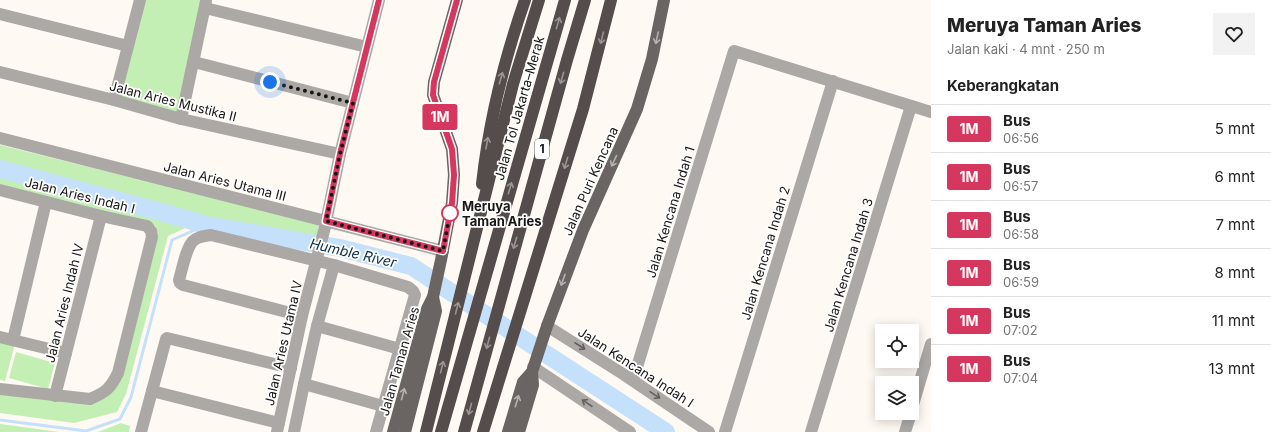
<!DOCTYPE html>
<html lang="id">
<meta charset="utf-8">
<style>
body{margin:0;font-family:Inter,sans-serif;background:#f2f2f2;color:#222;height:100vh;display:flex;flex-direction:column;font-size:15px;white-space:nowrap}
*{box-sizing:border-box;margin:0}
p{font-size:13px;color:#767676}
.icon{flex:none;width:22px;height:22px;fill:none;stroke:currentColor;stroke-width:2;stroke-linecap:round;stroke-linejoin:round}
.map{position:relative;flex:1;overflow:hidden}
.side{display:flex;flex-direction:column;background:#fff;width:340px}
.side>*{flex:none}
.badge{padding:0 8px;border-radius:3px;font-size:14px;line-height:26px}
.tools{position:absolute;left:875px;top:324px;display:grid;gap:8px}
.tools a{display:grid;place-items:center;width:44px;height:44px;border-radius:0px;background:#fff;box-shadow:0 2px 10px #0003;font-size:20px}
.you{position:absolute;width:20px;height:20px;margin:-10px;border:3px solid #fff;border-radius:50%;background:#1a73e8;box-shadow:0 0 0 6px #1a73e833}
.map>.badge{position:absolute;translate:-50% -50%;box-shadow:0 0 0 2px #fff}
h2{padding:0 16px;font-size:15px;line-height:36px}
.round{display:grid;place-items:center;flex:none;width:42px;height:42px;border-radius:0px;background:#f2f2f2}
.head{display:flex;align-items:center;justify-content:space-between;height:68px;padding:0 16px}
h1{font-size:19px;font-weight:800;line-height:30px}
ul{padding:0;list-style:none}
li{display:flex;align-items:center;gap:12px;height:48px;padding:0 16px;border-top:1px solid #e0e0e0}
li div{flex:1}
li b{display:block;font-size:15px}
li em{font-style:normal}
li .badge{min-width:44px;font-weight:700;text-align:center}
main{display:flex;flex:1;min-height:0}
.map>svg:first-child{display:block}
.green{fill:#c4efb4}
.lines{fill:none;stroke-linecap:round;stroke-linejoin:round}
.stream{stroke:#c4e0fa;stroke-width:3}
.river{stroke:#c4e0fa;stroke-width:18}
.minor{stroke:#aba8a6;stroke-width:12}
.major{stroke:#6a6462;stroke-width:12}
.highway{stroke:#544d4b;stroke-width:12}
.oneway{stroke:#989493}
.oneway2{stroke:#b4b2b0}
.oneway3{stroke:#625f5d}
.line-casing{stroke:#fff;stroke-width:9}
.line{stroke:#d6375f;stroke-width:6}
.walk{stroke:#181614;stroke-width:4;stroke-dasharray:0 7.2}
.stop-dot{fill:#fff;stroke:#d6375f;stroke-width:2}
.labels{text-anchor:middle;stroke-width:3.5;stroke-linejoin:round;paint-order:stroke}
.shield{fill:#fff;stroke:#5d5c5a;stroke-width:1}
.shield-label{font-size:12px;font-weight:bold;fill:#181614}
.street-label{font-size:13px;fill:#181614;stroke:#fff}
.stop-label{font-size:13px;font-weight:bold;fill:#181614;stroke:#fff;text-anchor:start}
.water-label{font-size:14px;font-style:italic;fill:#0e2d46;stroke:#fff}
</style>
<main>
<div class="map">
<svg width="931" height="432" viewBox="0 0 931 432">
<rect width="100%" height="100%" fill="#fff9f3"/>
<g class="green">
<polygon points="144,0 203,0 178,114 118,100"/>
<polygon points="0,145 319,224 317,240 204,221 0,167"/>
<polygon points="0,174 192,225 168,236 126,394 117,412 74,423 0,413 0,392 83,403 121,370 156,226 0,184"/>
<polygon points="0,341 15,344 5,381 0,380"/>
<polygon points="16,352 55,363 48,389 9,378"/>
<polygon points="121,423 130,426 129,432 98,432"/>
<polygon points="0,424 60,432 0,432"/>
</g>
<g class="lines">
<polyline class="stream" points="0,420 86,431 120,419 131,397 172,240 206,225"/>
<polyline class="river" points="0,169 161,212 206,225 340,248 411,266 666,432"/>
<g class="minor">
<polyline points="205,8 367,47"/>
<polyline points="0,14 128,46"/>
<polyline points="194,62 353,103"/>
<polyline points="0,72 114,100 181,119 340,154"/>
<polyline points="114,100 140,0"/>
<polyline points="181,119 206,1"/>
<polyline points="0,138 443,251"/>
<path d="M0 190 101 216 147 226 151 231 152 237 118 373C110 389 106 392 90 399L0 389"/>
<path d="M302 316 183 285 180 283 179 280C182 270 186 248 193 241 198 236 205 236 211 235L334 265 408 287 413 291 415 295 376 432"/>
<polyline points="317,326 334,265"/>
<polyline points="547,326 623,374 709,432"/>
<polyline points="0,337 66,353"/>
<polyline points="13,340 46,202"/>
<polyline points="533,367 630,432"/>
<polyline points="633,380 734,51 931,112"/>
<polyline points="304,384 317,326 400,349"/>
<polyline points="152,391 279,423"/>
<polyline points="55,396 101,216"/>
<polyline points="912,408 931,344"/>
<polyline points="141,432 166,339 167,338 291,368"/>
<polyline points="277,432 302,316 325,227 340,154 379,0"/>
<polyline points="294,432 304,384 383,406"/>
<polyline points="725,432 833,81"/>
<polyline points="811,432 911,106"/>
<polyline points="905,432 911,413"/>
</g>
<g class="major">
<polyline points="393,432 427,309 433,297 441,260 452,203 454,175 452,149 433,95 434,82 457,0"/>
<polyline points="405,432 434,319 436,311 433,297"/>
<polyline points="508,432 523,382 532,372 547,326 583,230 637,109 652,59 664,0"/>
<polyline points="519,432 533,385 532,372"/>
</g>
<g class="highway">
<path d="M482 184C489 121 504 60 525 0"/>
<polyline points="426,432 513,84 539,0"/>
<polyline points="441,432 565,0"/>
<polyline points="464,432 567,60 585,0"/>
<polyline points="483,432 583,109 611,0"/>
</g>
</g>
<defs><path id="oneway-shaft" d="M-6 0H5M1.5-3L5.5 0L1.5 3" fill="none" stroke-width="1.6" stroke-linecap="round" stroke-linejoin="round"/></defs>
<g class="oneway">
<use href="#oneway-shaft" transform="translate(558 23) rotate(-74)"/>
<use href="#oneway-shaft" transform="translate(602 38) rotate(104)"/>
<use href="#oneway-shaft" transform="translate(501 78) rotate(-74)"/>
<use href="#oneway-shaft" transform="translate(562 78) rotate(106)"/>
<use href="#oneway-shaft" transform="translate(487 143) rotate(-80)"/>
<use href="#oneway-shaft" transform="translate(566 163) rotate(107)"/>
<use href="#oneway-shaft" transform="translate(510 188) rotate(-74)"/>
<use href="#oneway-shaft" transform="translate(515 243) rotate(106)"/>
<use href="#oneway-shaft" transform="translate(457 308) rotate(-76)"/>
<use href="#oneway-shaft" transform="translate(488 343) rotate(105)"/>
<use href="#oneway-shaft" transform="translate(442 367) rotate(-76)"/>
<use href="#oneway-shaft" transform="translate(470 409) rotate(105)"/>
</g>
<g class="oneway2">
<use href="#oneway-shaft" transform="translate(657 38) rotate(102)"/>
<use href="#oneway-shaft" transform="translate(614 161) rotate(115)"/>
<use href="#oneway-shaft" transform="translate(563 280) rotate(110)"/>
<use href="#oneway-shaft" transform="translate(403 394) rotate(-75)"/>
<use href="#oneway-shaft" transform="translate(517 401) rotate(-73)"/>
</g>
<g class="oneway3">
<use href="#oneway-shaft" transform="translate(580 346) rotate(33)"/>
<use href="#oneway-shaft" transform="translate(655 395) rotate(34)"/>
<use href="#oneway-shaft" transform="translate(587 403) rotate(-146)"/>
</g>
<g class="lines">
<g class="line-casing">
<polyline id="line" points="379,0 340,154 326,221 443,251 452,203 454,175 452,149 433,95 434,82 457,0"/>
</g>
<use href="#line" class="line"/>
<polyline class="walk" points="270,82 353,103 340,154 326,221 443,251 450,213"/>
</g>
<circle class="stop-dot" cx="450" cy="213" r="8"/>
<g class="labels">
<rect class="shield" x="535" y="139" width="14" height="20" rx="3"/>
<g class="shield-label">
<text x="542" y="153">1</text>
</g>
<g class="street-label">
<text transform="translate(173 101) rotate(14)" y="5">Jalan Aries Mustika II</text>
<text transform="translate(519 108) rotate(-74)" y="5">Jalan Tol Jakarta–Merak</text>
<text transform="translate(225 181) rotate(14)" y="5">Jalan Aries Utama III</text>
<text transform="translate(590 181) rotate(-66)" y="5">Jalan Puri Kencana</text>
<text transform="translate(80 195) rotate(14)" y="5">Jalan Aries Indah I</text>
<text transform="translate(670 212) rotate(-73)" y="5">Jalan Kencana Indah 1</text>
<text transform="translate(765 253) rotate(-73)" y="5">Jalan Kencana Indah 2</text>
<text transform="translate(848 265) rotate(-73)" y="5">Jalan Kencana Indah 3</text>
<text transform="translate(64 303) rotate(-76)" y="5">Jalan Aries Indah IV</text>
<text transform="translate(283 343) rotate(-77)" y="5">Jalan Aries Utama IV</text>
<text transform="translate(399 361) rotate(-74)" y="5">Jalan Taman Aries</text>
<text transform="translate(636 367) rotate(33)" y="5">Jalan Kencana Indah I</text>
</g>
<g class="stop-label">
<text x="462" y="211">Meruya<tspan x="462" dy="15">Taman Aries</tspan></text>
</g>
<g class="water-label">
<text transform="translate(353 253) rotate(13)" y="5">Humble River</text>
</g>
</g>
</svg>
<div class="tools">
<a><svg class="icon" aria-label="locate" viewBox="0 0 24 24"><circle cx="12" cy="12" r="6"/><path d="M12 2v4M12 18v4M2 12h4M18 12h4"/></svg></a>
<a><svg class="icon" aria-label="layers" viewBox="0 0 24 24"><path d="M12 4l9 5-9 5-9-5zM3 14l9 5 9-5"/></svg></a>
</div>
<div class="you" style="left:270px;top:82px"></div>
<b class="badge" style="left:440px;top:117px;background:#d6375f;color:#fff">1M</b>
</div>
<section class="side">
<div class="head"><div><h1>Meruya Taman Aries</h1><p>Jalan kaki · 4 mnt · 250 m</p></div><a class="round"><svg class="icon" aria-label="heart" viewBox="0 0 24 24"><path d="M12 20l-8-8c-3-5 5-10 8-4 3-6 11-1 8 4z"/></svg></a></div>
<h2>Keberangkatan</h2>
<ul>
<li><span class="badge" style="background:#d6375f;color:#fff">1M</span><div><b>Bus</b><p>06:56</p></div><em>5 mnt</em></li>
<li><span class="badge" style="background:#d6375f;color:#fff">1M</span><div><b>Bus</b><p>06:57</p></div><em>6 mnt</em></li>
<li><span class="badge" style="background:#d6375f;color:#fff">1M</span><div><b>Bus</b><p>06:58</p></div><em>7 mnt</em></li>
<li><span class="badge" style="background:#d6375f;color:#fff">1M</span><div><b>Bus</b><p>06:59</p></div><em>8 mnt</em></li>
<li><span class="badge" style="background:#d6375f;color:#fff">1M</span><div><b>Bus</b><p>07:02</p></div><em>11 mnt</em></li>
<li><span class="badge" style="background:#d6375f;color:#fff">1M</span><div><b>Bus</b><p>07:04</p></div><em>13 mnt</em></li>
</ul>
</section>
</main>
